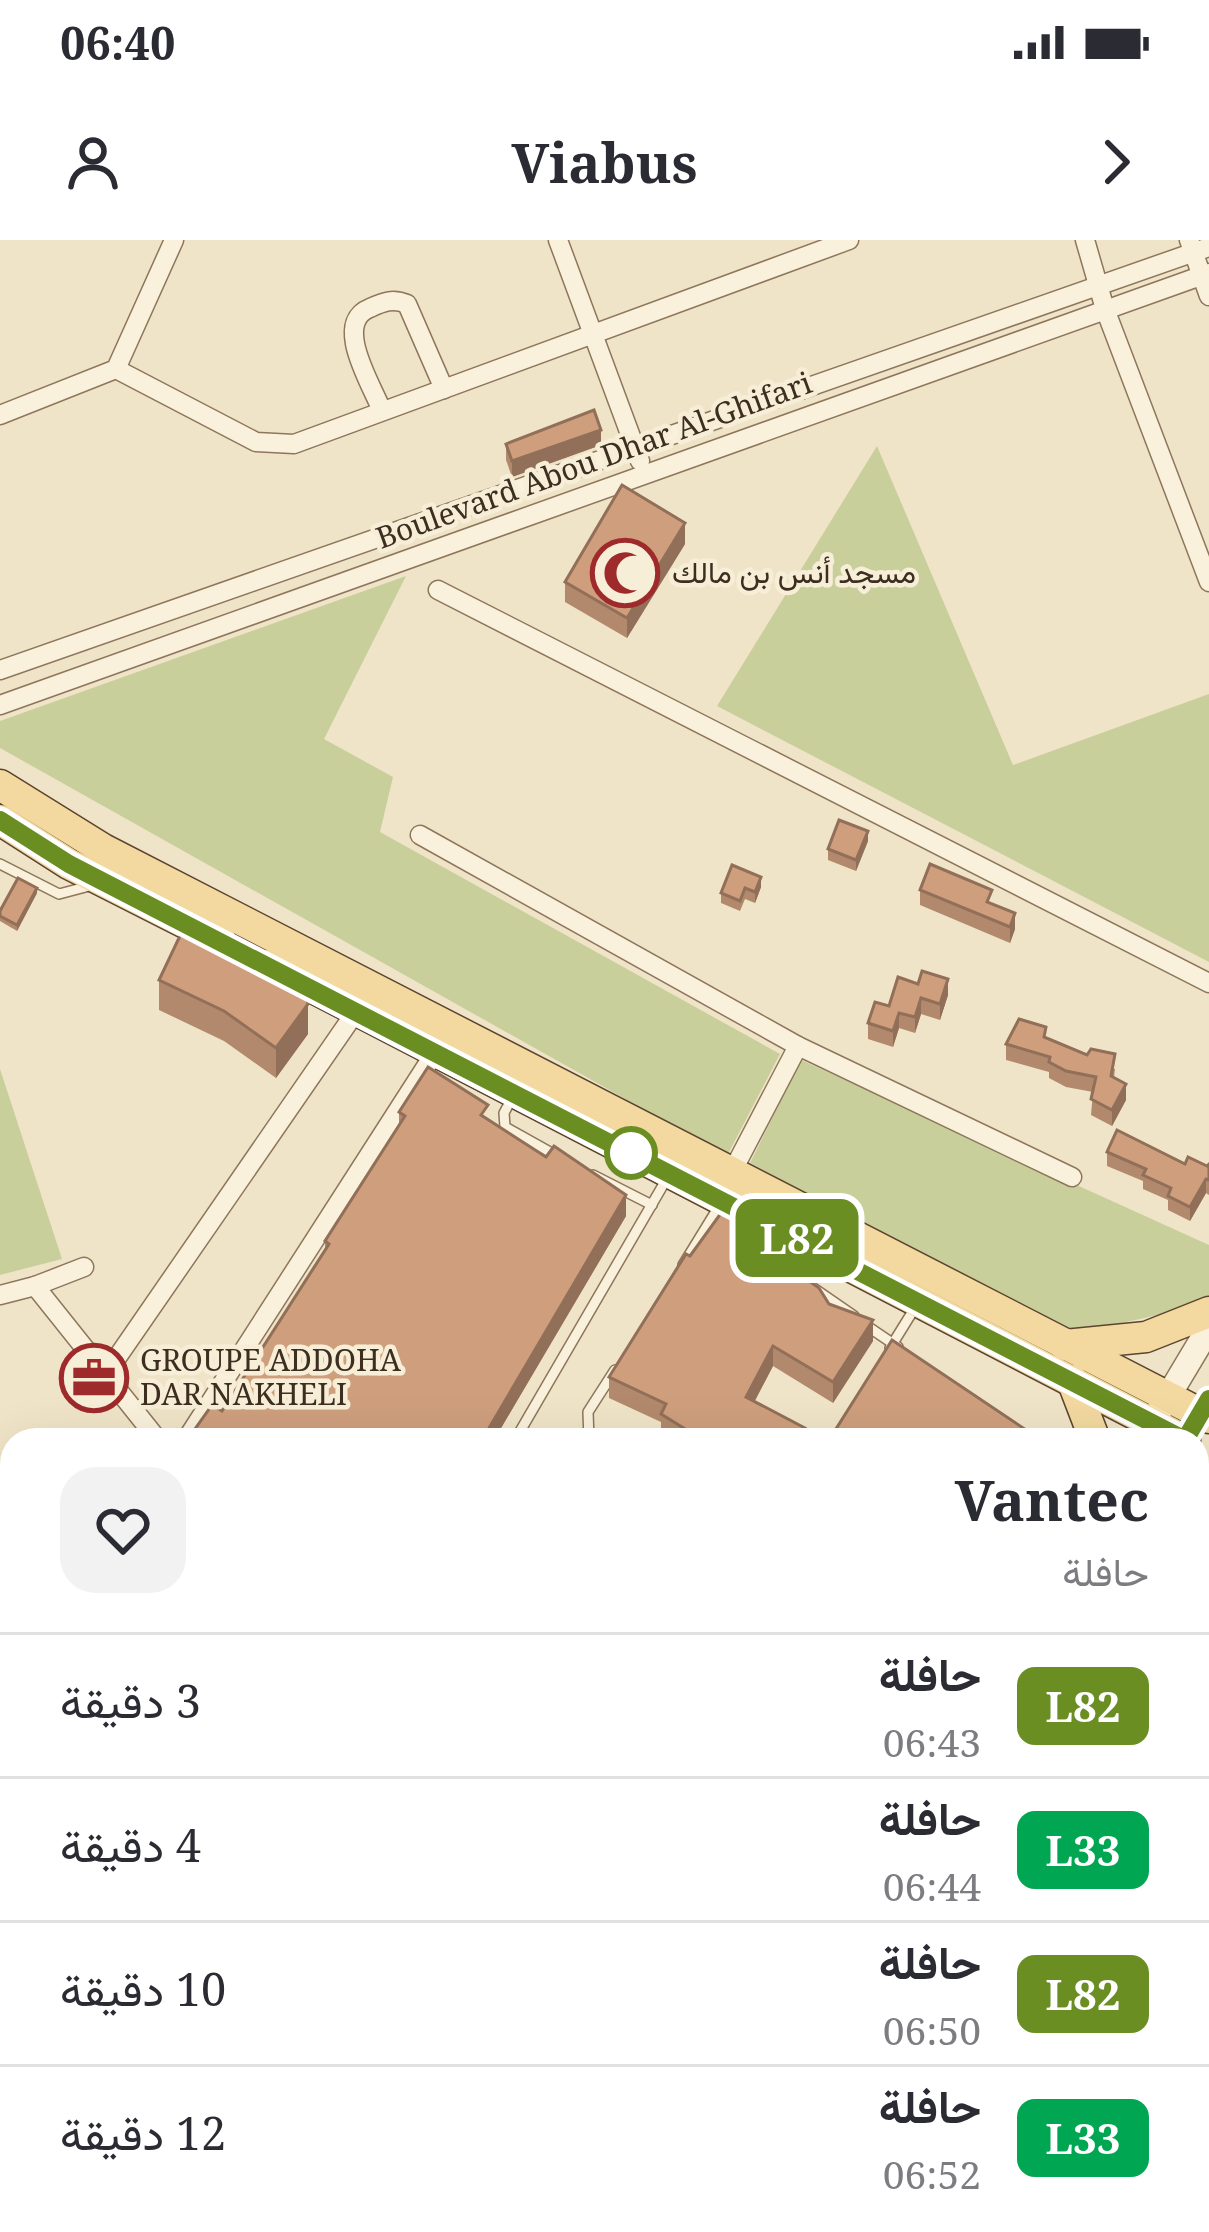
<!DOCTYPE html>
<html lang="ar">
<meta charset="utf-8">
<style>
body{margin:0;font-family:"Noto Serif",Vazirmatn,serif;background:#f2f2f3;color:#2b2b33;direction:rtl;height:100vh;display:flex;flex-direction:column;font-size:45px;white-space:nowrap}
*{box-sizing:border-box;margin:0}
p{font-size:39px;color:#7c7c81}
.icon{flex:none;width:66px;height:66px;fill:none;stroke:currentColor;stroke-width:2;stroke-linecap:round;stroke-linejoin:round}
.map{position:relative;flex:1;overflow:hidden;direction:ltr}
.panel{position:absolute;left:0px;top:1188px;width:1209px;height:804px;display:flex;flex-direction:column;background:#fff;border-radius:36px 36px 0 0;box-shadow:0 12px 48px #0002;direction:rtl}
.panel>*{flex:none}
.badge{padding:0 24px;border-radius:18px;font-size:42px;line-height:78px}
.map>.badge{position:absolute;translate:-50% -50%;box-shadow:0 0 0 6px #fff}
.round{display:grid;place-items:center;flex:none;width:126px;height:126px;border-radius:36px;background:#f2f2f3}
.headline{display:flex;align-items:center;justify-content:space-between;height:204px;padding:0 60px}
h1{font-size:57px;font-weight:700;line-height:90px}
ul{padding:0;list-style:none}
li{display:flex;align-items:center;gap:36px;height:144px;padding:0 60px;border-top:3px solid #e1e1e2}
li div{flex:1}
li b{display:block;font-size:45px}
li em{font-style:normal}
li .badge{min-width:132px;font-weight:700;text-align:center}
.status{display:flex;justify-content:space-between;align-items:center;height:84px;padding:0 60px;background:#fff;direction:ltr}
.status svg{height:33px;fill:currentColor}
header{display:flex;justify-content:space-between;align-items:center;height:156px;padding:0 60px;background:#fff;font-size:54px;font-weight:700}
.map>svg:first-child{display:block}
.green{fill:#c9cf9b}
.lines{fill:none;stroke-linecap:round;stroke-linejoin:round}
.service-casing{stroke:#8d765c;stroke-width:12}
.minor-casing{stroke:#8d765c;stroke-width:21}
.tertiary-casing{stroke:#8d765c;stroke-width:27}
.primary-casing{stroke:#5b4430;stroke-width:33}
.service{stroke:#faf1dc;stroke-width:9}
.minor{stroke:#faf1dc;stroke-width:18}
.tertiary{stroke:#faf1dc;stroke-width:24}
.primary{stroke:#f3d9a0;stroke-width:30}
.wall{fill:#b2896c}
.shaded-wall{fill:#916f58}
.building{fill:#cf9f7d;stroke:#916f58;stroke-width:3}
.line-casing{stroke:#fff;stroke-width:27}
.line{stroke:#6b8e23;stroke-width:18}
.stop-dot{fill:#fff;stroke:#6b8e23;stroke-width:6}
.labels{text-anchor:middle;stroke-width:9;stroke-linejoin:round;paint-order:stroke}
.street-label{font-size:30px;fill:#3d2e20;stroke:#f7eed8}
.poi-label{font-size:30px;fill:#3d2e20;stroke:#f7eed8;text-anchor:start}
</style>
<div class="status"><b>06:40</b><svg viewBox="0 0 49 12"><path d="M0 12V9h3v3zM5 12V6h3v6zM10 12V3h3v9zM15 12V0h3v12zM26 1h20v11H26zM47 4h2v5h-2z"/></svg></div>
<header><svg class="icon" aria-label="forward" viewBox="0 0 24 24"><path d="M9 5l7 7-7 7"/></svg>Viabus<svg class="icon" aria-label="person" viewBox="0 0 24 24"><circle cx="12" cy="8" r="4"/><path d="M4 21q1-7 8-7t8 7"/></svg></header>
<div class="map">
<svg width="1209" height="1992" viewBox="0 0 1209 1992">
<rect width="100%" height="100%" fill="#f0e4c8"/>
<g class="green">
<polygon points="877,206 1013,525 1209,454 1209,722 717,466"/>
<polygon points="406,336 324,499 393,537 380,592 780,814 727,916 0,508 0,481"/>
<polygon points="801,820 1209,1005 1209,1058 1204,1065 1071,1094 750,923"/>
<polygon points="0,829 62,1019 0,1035"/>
</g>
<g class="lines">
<g class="service-casing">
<g id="service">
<polyline points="0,624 59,654 93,645"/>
<polyline points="512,858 504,873 505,887 557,916"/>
<polyline points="593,935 652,965"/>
<polyline points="823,1017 809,1041 812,1047 854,1076"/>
<polyline points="683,1025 721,963"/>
<polyline points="867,1086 898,1107"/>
<polyline points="890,1108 916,1066"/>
<polyline points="515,1200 666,940"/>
<polyline points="589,1200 588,1172 615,1130"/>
</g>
</g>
<g class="minor-casing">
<g id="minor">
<polyline points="558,0 640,221"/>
<polyline points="1085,0 1105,69 1209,342"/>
<polyline points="1189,0 1209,56"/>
<polyline points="116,129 256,202 294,204 849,0"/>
<path d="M382 171C372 145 332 83 370 68 383 62 393 58 407 64L444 149"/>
<polyline points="0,175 116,129 174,0"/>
<polyline points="438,350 1209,743"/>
<polyline points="0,430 1209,7"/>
<polyline points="0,465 1209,33"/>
<polyline points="420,595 798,806 1072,937"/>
<polyline points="731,934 798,806"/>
<polyline points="35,1046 84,1027"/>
<polyline points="0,1055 35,1046 158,1200"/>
<polyline points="105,1135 357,770"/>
<polyline points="186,1200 436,811"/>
<polyline points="0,1379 12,1369"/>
<polyline points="1197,1820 1209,1828"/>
<polyline points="0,1851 12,1852"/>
<polyline points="193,1980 193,1992"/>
<polyline points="491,1980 511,1992"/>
<polyline points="388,1992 394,1980"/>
</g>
</g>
<g class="tertiary-casing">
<g id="tertiary">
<polyline points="1142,1200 1209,1088"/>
<polyline points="711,1992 712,1980"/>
</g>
</g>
<g class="primary-casing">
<g id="primary">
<polyline points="0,545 103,609 1209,1178"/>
<polyline points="0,580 69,624 221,701"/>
<polyline points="269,725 1185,1200"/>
<polyline points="1065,1105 1146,1097 1209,1072"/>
<polyline points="1072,1140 1095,1200"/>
</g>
</g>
<use href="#service" class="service"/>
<use href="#minor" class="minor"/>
<use href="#tertiary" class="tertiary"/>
<use href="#primary" class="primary"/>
</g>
<g class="wall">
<polygon points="506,204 601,205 512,237 506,220"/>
<polygon points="685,304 627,398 565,362 565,342"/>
<polygon points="868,601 856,631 828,620 828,609"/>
<polygon points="732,625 761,647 755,663 745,659 740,671 721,663 721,653"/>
<polygon points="920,650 992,664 1015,689 1010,703 920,665"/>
<polygon points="37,653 17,691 0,681 0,671"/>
<polygon points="898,737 948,755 940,780 921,774 915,793 899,788 893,807 868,799 868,783 889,766"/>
<polygon points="159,740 308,794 276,838 224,801 159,770"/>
<polygon points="1046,798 1115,829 1114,838 1126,860 1112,886 1091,875 1093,852 1066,847 1049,838 1049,832 1006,820 1006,804"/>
<polygon points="399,872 488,880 626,976 494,1200 195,1200 195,1189 222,1171 325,1009 325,1001 399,884"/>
<polygon points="1107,912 1185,924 1207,926 1209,924 1209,955 1206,953 1190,981 1168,970 1168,960 1143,949 1143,941 1107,926"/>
<polygon points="690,1016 778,1016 772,1025 829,1064 873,1101 833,1163 773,1126 754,1162 805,1200 670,1200 661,1194 661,1182 609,1158 609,1137"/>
<polygon points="1197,1295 1209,1302 1209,1686 1197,1679"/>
<polygon points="0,1556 11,1561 12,1559 12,1601 0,1591"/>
<polygon points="0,1690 12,1691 12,1739 5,1738 4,1753 0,1752"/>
<polygon points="1197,1836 1209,1844 1201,1917 1197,1915"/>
<rect x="0" y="1852" width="12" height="65"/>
<polygon points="0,1930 12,1931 12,1980 132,1980 131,1992 0,1992"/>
<polygon points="591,1980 652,1980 668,1991 676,1992 598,1992"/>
<polygon points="870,1980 951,1980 941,1992 870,1992"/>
<polygon points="1018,1980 1100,1980 1034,1990"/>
</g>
<g class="shaded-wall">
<polygon points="601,190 601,205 512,237 512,221"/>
<polygon points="685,283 685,304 627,398 627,378"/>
<polygon points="868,591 868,601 856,631 856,620"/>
<polygon points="761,637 761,647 755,663 755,652"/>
<polygon points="37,648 37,653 17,691 17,685"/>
<polygon points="1015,673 1015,689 1010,703 1010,687"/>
<polygon points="948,739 948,755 940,780 940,764"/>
<polygon points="921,758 921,774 915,793 915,777"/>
<polygon points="308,764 308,794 276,838 276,808"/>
<polygon points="899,773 899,788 893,807 893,791"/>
<polygon points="1126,844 1126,860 1112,886 1112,870"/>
<polygon points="1206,939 1206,953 1190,981 1190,967"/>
<polygon points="626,955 626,976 494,1200 482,1200"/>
<polygon points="778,996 778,1016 761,1043 761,1023"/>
<polygon points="873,1080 873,1101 833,1163 833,1142"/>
<polygon points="773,1106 773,1126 746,1178 746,1157"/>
<polygon points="1209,1895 1209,1911 1201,1917 1201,1901"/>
<polygon points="934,1980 951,1980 941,1992 923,1992"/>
</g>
<g class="building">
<polygon points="594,170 601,190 512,221 506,204"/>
<polygon points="622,245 685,283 627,378 565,342"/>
<polygon points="839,580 868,591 856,620 828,609"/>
<polygon points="930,624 992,650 987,662 1015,673 1010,687 920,650"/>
<polygon points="732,625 761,637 755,652 745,648 740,661 721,653"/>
<polygon points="18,638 37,648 17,685 0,676 0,671"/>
<polygon points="187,681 302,738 308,764 276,808 224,771 159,740"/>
<polygon points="922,731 948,739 940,764 921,758 915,777 899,773 893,791 868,783 875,762 889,766 898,737 918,744"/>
<polygon points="1019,779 1046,787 1044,797 1087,815 1091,809 1115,814 1111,836 1126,844 1112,870 1091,859 1096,837 1066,831 1049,822 1050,817 1006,804"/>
<polygon points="428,827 488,865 481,875 546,917 554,906 626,955 482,1200 208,1200 195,1189 212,1165 222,1171 329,1004 325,1001 405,876 399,872"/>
<polygon points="1117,890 1185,924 1188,917 1207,926 1209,924 1209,940 1206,939 1190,967 1168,956 1171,948 1143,935 1146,929 1107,912"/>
<polygon points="721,973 778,996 761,1023 797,1032 819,1048 829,1064 873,1080 833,1142 773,1106 746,1157 805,1188 798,1200 703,1200 661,1174 666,1164 609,1137 686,1014 690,1016"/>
<polygon points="892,1100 1041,1200 829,1200"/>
<polygon points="1197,1295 1209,1302 1209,1665 1197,1658"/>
<polygon points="0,1435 10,1446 0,1453"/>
<polygon points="2,1554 11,1561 12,1559 12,1582 0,1573 0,1556"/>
<polygon points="0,1690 12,1691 12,1723 5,1722 4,1737 0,1737"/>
<polygon points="1197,1836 1209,1844 1209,1895 1201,1901 1197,1899"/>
<polygon points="0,1852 12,1852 12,1897 0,1896"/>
<polygon points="0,1930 12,1931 12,1974 0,1973"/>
<polygon points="84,1980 131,1980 130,1984"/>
<polygon points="286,1980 323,1980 347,1992 281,1992"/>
<polygon points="418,1980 446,1980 485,1992 414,1992"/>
<polygon points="604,1980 652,1980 668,1991 676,1992 616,1992"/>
<polygon points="873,1980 934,1980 923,1992 879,1992"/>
<polygon points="1037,1980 1080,1980 1085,1992 1033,1992 1036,1987"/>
</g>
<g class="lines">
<g class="line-casing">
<polyline id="line" points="0,580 69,624 1185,1200 1209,1159"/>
</g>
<use href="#line" class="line"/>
</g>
<defs>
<g id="mosque-ring" transform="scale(3.45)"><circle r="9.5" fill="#f7eed8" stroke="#9e2a2b" stroke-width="1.5"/><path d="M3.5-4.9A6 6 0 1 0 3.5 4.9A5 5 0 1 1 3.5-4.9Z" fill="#9e2a2b"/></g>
<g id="office-ring" transform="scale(3.45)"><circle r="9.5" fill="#f7eed8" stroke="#9e2a2b" stroke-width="1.5"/><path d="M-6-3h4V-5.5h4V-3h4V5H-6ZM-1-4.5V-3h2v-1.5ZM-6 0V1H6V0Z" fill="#9e2a2b"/></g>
</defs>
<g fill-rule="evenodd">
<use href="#mosque-ring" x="625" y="333"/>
<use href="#office-ring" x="94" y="1138"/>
</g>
<circle class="stop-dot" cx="631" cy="913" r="24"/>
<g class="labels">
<g class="street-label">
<text transform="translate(594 221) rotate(-20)" y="10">Boulevard Abou Dhar Al-Ghifari</text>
</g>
<g class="poi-label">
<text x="672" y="343">مسجد أنس بن مالك</text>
<text x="140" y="1131">GROUPE ADDOHA<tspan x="140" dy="34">DAR NAKHELI</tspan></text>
</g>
</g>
</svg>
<b class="badge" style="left:797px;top:998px;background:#6b8e23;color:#fff">L82</b>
<section class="panel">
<div class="headline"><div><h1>Vantec</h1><p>حافلة</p></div><a class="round"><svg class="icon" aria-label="heart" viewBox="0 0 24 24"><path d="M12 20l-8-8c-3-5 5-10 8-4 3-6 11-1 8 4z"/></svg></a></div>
<ul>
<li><span class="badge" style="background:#6b8e23;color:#fff">L82</span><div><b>حافلة</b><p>06:43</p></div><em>3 دقيقة</em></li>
<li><span class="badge" style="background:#00a651;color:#fff">L33</span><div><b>حافلة</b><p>06:44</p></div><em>4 دقيقة</em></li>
<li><span class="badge" style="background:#6b8e23;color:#fff">L82</span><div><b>حافلة</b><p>06:50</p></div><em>10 دقيقة</em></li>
<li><span class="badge" style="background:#00a651;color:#fff">L33</span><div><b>حافلة</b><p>06:52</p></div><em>12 دقيقة</em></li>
</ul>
</section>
</div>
